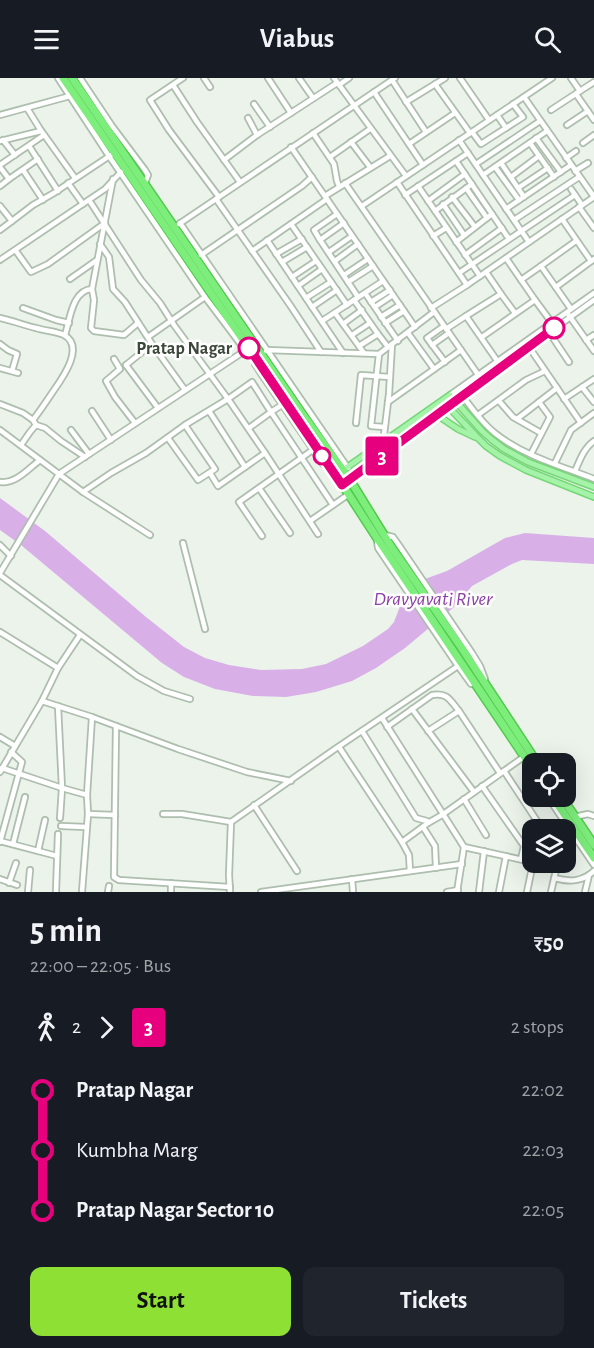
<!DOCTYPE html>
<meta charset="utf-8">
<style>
body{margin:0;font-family:"Alegreya Sans",sans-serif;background:#20242c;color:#f1f3f6;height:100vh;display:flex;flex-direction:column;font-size:22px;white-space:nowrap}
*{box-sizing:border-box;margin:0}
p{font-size:20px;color:#9ea1a6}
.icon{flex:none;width:33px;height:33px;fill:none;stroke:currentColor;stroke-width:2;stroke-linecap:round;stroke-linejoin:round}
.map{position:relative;height:814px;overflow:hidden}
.panel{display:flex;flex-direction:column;background:#171b24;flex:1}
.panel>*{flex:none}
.badge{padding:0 12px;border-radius:4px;font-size:21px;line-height:39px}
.controls{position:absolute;left:522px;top:675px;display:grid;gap:12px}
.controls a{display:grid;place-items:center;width:54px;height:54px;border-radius:12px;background:#171b24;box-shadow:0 6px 24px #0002;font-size:30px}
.map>.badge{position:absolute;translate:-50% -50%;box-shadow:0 0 0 3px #fff}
.legs{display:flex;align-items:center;gap:9px;height:66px;padding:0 30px;font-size:20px}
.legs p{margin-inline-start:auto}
.head{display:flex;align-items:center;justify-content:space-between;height:102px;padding:0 30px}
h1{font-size:33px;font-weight:700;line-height:45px}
.action{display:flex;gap:12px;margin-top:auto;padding:12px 30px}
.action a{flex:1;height:69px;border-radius:12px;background:#8fe035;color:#111;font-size:24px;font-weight:700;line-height:69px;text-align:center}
.action a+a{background:#20242c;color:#f1f3f6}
ul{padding:0 30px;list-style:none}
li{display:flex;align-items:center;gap:21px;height:60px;font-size:22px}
li i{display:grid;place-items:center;width:9px;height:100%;margin:0 8px;background:currentColor}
li i::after{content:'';width:15px;height:15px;margin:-8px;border:4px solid;border-radius:50%;background:#171b24}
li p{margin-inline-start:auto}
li:first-child i{background:linear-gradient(#0000 50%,currentColor 0)}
li:last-child i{background:linear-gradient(currentColor 50%,#0000 0)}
header{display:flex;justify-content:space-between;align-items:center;height:78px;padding:0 30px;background:#171b24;font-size:27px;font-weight:700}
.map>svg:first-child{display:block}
.water{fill:#d9afe8}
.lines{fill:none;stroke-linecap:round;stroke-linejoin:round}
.minor-casing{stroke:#aebeae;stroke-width:8}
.major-casing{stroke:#76d678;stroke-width:8}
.highway-casing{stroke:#52cb4d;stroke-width:10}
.minor{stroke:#fff;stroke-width:4.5}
.major{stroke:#a5f3a8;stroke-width:5}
.highway{stroke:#7ded7c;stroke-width:7}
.line-1-casing{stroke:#fff;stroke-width:14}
.line-1{stroke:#e6007e;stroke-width:9}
.stop-1-dot{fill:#fff;stroke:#e6007e;stroke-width:3}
.labels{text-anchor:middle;stroke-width:5;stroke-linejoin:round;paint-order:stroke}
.stop-label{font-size:18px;font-weight:bold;fill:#3a4739;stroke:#fff;text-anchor:end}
.water-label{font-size:20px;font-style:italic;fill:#8c3fa6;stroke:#fff}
</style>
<header><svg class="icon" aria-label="menu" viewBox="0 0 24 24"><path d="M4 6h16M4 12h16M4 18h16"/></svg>Viabus<svg class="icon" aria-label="search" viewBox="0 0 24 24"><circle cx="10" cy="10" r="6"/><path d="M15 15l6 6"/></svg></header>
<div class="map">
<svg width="594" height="814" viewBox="0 0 594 814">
<rect width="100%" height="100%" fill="#ebf3eb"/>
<polygon class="water" points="0,420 45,453 146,539 184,569 205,580 229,587 261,592 302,591 326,586 363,568 388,551 394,544 404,518 422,502 447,493 505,460 525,455 594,460 594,486 522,482 512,486 472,508 453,530 405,570 376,590 352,603 316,614 286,619 253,618 215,611 184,599 162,585 21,467 0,452"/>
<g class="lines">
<g class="minor-casing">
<g id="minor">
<polyline points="58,0 109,78 205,219 245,272"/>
<polyline points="80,0 112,48 145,92 148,97 145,105"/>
<polyline points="183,0 150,22 169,52 219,119"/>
<polyline points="204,0 210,9"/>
<polyline points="268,0 291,35"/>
<polyline points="299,0 313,20"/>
<polyline points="334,0 406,98"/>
<polyline points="460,0 489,42"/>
<polyline points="571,0 580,13 594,4"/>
<polyline points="392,2 426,54"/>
<polyline points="435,6 470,55"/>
<polyline points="173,7 197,44 240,104"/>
<polyline points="339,7 349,0"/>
<polyline points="374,14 423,87"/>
<polyline points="576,16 594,42"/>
<polyline points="524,19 594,119"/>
<polyline points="406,24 445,0"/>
<polyline points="254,26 270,49"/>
<polyline points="27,30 40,51 75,100"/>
<polyline points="551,32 580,13"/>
<polyline points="0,37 70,18"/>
<polyline points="497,37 506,50"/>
<polyline points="248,40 257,57"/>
<polyline points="567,47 588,33"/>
<polyline points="472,54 481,66 523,39 513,26"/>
<polyline points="313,55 334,86 337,103 339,108"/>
<polyline points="536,60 561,94"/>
<polyline points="3,62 15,77"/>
<polyline points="459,62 529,164"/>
<polyline points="0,63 41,53"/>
<polyline points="351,64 370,89"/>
<polyline points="530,65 554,99"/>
<polyline points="583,65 594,57"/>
<polyline points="409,66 455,35"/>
<polyline points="29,68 58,113"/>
<polyline points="291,69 415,249"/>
<polyline points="330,79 370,51"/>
<polyline points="566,80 576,73"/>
<polyline points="224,82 257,57 337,5"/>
<polyline points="456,83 509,161"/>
<polyline points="501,85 524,119"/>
<polyline points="476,86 540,43"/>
<polyline points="0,87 44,57"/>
<polyline points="0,89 9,101 38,81"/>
<polyline points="495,89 519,122"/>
<polyline points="23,92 43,122"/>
<polyline points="575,93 588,85"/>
<polyline points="483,97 547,53"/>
<polyline points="511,99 539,78"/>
<polyline points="113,101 92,211 94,222 91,250 94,253 124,257 138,245"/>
<polyline points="397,104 467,207"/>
<polyline points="68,105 83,126"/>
<polyline points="345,105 479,298"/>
<polyline points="0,108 9,101"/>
<polyline points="418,108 480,198"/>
<polyline points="466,110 487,140"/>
<polyline points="518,110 548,90"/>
<polyline points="571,111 582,127"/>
<polyline points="405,117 468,75"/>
<polyline points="325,118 390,78"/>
<polyline points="452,119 475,149"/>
<polyline points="216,121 290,227 321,274"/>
<polyline points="89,122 141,202 160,225 174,247 228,321 252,304 271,334 285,325"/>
<polyline points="428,123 465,96"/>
<polyline points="443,126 464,157"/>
<polyline points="0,128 12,143 33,127 54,115 111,77"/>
<polyline points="362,128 552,0"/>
<polyline points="579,129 594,150"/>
<polyline points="506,131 571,87"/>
<polyline points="435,133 472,106"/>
<polyline points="562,141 591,183"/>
<polyline points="514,142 579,99"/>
<polyline points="180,145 348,390"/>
<polyline points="344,145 320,162 358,219"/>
<polyline points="179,146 395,0"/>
<polyline points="291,146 347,227"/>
<polyline points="0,152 12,143"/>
<polyline points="433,158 446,150"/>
<polyline points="267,162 343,275"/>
<polyline points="320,162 314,152 337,136"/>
<polyline points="456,164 492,136"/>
<polyline points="100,166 109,179 113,211 125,224 152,266 185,312"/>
<polyline points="16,173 31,194 48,186 105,145"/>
<polyline points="252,173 327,121"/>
<polyline points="329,174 352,158"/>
<polyline points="276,176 302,161"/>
<polyline points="201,177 302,108 312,99"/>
<polyline points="465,177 502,150"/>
<polyline points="506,180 535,222"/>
<polyline points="0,182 105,111 121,94"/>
<polyline points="335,183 358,166"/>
<polyline points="282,184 307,169"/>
<polyline points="541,188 576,163"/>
<polyline points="486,194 501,216 466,238 498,284"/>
<polyline points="459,195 575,117"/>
<polyline points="344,197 368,181"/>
<polyline points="292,199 316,183"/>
<polyline points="70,201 97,182"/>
<polyline points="521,202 541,188 571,231"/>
<polyline points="348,204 373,188"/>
<polyline points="298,208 322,191"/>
<polyline points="556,209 594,181"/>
<polyline points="365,215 398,263"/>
<polyline points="501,216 515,235"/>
<polyline points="306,220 331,204"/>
<polyline points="354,222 378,256 359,268"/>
<polyline points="371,224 390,212"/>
<polyline points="312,229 337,212"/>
<polyline points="375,229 393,217"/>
<polyline points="23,230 56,242 69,245"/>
<polyline points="431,230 467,207 594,119"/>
<polyline points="335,235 364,275"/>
<polyline points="568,236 594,273"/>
<polyline points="381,239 400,227"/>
<path d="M0 240C13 243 24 247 36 250 45 253 56 253 64 257 86 269 61 302 52 315 46 324 40 333 33 342L36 347 30 354 21 367"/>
<polyline points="322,243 383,203"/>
<polyline points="385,245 404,233"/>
<polyline points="343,246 362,232"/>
<polyline points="444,248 427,260 445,284"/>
<polyline points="446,251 466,238"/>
<polyline points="549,254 569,284"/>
<polyline points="408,255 434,291"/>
<polyline points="378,256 388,269"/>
<path d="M65 257C70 242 72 212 92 211"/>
<polyline points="352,257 370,245"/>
<polyline points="148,259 205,219"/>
<polyline points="482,259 535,222 552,245"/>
<polyline points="586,262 594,257"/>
<polyline points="0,266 8,272 17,276 12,293"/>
<polyline points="432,267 449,255"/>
<polyline points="529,269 581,345"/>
<polyline points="266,273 267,272 379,276 434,234"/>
<polyline points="379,276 371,348 384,349"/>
<polyline points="255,279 255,286 262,297 323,386 329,388"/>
<polyline points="114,281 120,291 106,303 115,319 135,345"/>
<polyline points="126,287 158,330"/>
<polyline points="126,287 152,266"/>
<polyline points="0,290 18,295"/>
<polyline points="582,309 594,324"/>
<polyline points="450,317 594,215"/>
<path d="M462 317C472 331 483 346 496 356 524 378 561 388 594 401"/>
<polyline points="564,321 594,301"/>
<polyline points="454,323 594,222"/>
<polyline points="499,323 513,339 541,355"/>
<polyline points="388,324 461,272"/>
<polyline points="0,326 23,335 33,342"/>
<polyline points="92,333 111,362"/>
<polyline points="209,333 245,389"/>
<polyline points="478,337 526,302 545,293"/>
<polyline points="517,341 557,310"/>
<polyline points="356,345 361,297 390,299"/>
<polyline points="36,347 45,350 61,363 85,379"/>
<polyline points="249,350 271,334 333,427"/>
<polyline points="0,352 83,414 150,457"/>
<polyline points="71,352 89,376"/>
<polyline points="168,360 198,402 215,391 185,347"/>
<polyline points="383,365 389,316 392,266"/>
<polyline points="531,376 550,339 539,324"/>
<polyline points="555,385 571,352 594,335"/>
<path d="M575 393C580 382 584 370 594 363"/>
<polyline points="210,395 218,408 265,375 318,456"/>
<path d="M0 404C16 406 28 391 40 382"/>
<polyline points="259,410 290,455"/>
<polyline points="83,414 111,395 146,375 185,347 228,321 265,375"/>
<polyline points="310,443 349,416"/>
<polyline points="385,457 393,459 398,466 472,575 480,588 485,601"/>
<polyline points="262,458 239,424 314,371"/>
<polyline points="377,463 378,470 458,588 471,606 475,604"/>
<polyline points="183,465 205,551"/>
<polyline points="0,467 11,478"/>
<polyline points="0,495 59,396 249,270"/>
<polyline points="0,497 137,598 164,613 190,621"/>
<polyline points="0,554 58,590 42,623 92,639 178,671 247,694 291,703"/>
<polyline points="58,590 80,557"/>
<polyline points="58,628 62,710 60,740"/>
<polyline points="412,631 474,714"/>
<polyline points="459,633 500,695"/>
<polyline points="382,640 464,769 457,814"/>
<polyline points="116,648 114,799 119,802 230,809"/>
<path d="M387 649 432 617C447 614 450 622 459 633L428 653"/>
<polyline points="362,653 416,740 427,743 428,745 402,764"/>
<polyline points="0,659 15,668"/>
<polyline points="339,669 402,764 409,777 410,793"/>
<polyline points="2,690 62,710 87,717"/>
<polyline points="504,693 543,752"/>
<polyline points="0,694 42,623"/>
<polyline points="482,708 524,768 521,781"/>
<polyline points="547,718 594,787"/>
<polyline points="464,721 486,757"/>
<polyline points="254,727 297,793"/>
<polyline points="88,736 115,737"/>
<polyline points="163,736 182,736 231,744 335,671 458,588"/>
<polyline points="574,739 588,736 594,738"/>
<polyline points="428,745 442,737 525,678"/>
<polyline points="61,748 86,749"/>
<polyline points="423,749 435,768 436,790"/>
<polyline points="0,763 57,778"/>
<polyline points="0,764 22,684 11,674"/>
<polyline points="13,766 25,719"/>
<polyline points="464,769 532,784"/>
<polyline points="38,773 45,742"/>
<polyline points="533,784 557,788 551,814"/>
<path d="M554 800C570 804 582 804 594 793"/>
<polyline points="0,801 17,807"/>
<polyline points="352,801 353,814"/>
<polyline points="9,805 16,785"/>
<polyline points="28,814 30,792"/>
<polyline points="56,814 58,756"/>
<polyline points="82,814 88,736 87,717 92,639"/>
<polyline points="108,814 109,808"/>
<polyline points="171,814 171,805"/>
<polyline points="230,814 229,797 231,744"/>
<polyline points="261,814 462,786"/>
<polyline points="447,814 458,812"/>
<polyline points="479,814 484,773"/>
<polyline points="499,814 506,778"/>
<polyline points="527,814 533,785"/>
<polyline points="585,814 589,797"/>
</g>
</g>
<g class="major-casing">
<g id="major">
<polyline points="443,323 477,359 486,368 500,378 526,392 594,419"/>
<polyline points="437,337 458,351 475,359"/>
<polyline points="336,397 450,317 482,353 491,361 504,371 528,384 594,409"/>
<polyline points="342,407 448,328"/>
</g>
</g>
<g class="highway-casing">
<g id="highway">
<polyline points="63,0 338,400 377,460 532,690"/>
<polyline points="72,0 301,334 350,402 392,470 461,569 538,686"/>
<polyline points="552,718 594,780"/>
<polyline points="561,718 594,767"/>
</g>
</g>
<use href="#minor" class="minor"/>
<use href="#major" class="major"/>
<use href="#highway" class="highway"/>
</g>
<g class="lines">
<g class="line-1-casing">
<polyline id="line-1" points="249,270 342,407 554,250"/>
</g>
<use href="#line-1" class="line-1"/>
</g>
<g class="stop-1-dot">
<circle cx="554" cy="250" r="10"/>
<circle cx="249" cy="270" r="10"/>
<circle cx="322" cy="378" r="8"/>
</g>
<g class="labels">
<g class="stop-label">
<text x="232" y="276">Pratap Nagar</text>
</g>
<g class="water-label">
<text x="433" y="527">Dravyavati River</text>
</g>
</g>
</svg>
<div class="controls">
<a><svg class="icon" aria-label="locate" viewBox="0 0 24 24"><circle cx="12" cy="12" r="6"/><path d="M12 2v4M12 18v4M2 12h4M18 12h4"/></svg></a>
<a><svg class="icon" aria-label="layers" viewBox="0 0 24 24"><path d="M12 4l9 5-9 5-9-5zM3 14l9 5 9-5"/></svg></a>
</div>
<b class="badge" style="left:382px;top:378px;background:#e6007e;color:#fff">3</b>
</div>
<section class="panel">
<div class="head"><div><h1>5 min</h1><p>22:00 – 22:05 · Bus</p></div><b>₹50</b></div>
<div class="legs"><svg class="icon" aria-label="walk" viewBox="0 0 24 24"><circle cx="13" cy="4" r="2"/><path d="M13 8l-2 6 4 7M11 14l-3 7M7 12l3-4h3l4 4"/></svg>2<svg class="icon" aria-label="forward" viewBox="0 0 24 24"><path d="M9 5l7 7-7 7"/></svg><b class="badge" style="background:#e6007e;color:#fff">3</b><p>2 stops</p></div>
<ul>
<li><i style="color:#e6007e"></i><b>Pratap Nagar</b><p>22:02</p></li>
<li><i style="color:#e6007e"></i><span>Kumbha Marg</span><p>22:03</p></li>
<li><i style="color:#e6007e"></i><b>Pratap Nagar Sector 10</b><p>22:05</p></li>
</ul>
<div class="action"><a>Start</a><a>Tickets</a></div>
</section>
